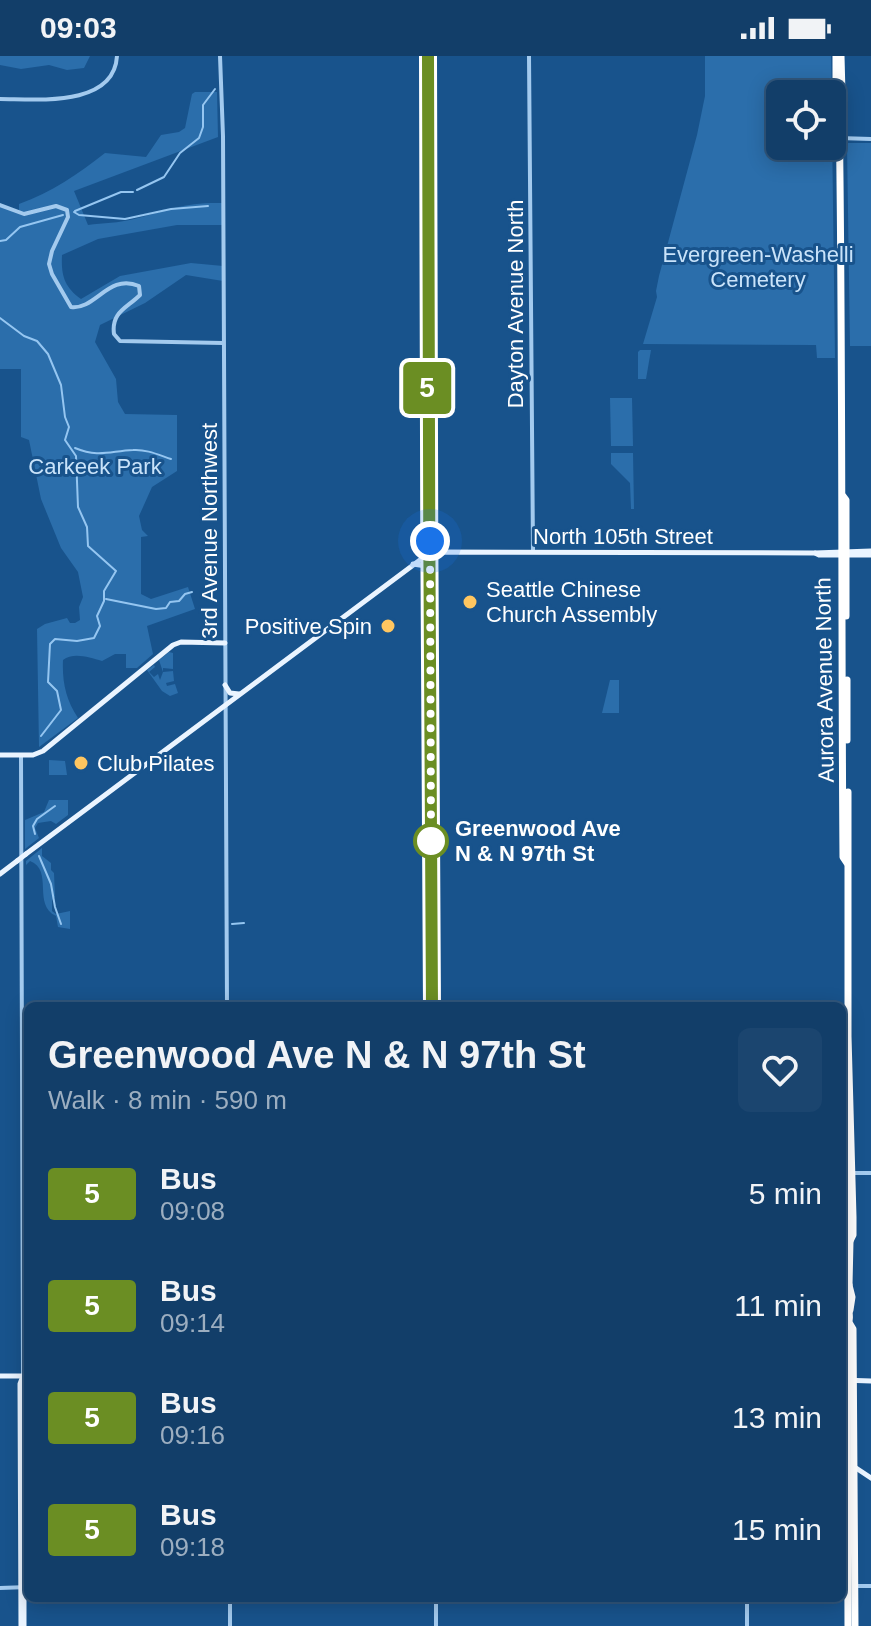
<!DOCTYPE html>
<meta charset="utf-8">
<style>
body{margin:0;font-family:Helvetica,sans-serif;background:#1b456f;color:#f1f3f6;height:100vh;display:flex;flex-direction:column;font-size:30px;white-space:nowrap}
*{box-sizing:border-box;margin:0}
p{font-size:26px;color:#9caec0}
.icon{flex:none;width:44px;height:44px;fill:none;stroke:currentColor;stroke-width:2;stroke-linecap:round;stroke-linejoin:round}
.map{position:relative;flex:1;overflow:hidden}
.sheet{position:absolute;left:24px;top:946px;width:822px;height:600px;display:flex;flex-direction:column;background:#123e69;border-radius:12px;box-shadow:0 4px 20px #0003,0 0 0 2px #31577d}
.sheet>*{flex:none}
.badge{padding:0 16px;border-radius:6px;font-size:28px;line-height:52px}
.controls{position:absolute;left:766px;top:24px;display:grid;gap:16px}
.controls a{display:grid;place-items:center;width:80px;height:80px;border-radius:12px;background:#123e69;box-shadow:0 4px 20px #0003,0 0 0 2px #31577d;font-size:40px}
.you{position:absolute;width:40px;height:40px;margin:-20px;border:6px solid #fff;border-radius:50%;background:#1a73e8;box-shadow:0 0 0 12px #1a73e833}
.map>.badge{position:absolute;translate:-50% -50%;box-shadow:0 0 0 4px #fff}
.round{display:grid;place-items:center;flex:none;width:84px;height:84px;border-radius:12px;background:#1b456f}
.overview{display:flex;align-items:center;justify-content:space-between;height:136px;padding:0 24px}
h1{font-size:38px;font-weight:700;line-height:60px}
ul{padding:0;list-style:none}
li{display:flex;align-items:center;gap:24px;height:112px;padding:0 24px}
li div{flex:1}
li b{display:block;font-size:30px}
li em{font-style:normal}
li .badge{min-width:88px;font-weight:700;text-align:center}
.status{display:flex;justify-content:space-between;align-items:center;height:56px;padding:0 40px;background:#123e69;direction:ltr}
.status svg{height:22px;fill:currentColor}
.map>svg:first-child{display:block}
.green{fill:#2b6eab}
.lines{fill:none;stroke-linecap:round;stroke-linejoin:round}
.stream{stroke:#95c6f1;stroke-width:2}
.minor{stroke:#a3caee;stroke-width:4}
.major{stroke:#eaf4ff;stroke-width:5}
.highway{stroke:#fff;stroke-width:7}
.major-bridge{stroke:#eaf4ff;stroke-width:5}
.line-casing{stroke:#fff;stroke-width:18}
.line{stroke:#6b8e23;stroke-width:12}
.walk{stroke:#fff;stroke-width:8;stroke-dasharray:0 14.4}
.poi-dot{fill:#ffc660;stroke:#18538c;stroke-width:3}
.stop-dot{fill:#fff;stroke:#6b8e23;stroke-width:4}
.labels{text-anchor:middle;stroke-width:6;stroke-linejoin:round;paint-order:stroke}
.park-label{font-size:22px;fill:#c9e3fa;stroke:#18538c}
.street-label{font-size:22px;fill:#fff;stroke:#18538c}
.poi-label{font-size:22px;fill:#fff;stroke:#18538c;text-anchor:start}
.stop-label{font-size:22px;font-weight:bold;fill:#fff;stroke:#18538c;text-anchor:start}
</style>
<div class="status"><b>09:03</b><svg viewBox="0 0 49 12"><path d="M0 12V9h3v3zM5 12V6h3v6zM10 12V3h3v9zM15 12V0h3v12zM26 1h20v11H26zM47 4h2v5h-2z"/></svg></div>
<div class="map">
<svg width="871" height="1570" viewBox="0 0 871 1570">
<rect width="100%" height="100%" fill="#18538c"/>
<g class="green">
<polygon points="0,0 90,0 84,12 67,14 49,9 21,13 0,9"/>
<polygon points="705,0 831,0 832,38 780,38 780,90 832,90 832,72 835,302 817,302 816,289 643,288 657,241 656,235 659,220 697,79 705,40"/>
<path d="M195 36H217L218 81 74 135 88 169C103 167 119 167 134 163 169 154 185 146 223 147V169H177L98 183 62 199C61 219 64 231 81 243L120 220 191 207 223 210V225L186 219 145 247 100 269 95 286 116 323 118 346 125 358 177 359V415L152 431 139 460 142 474 148 480 141 481V538L151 543 188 531 195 553 147 570 153 598 137 612H126V598H115L102 605C89 601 73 596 63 604 62 626 66 644 78 662L39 691 37 573 45 568 67 562 70 567H75L80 564 79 551 83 541 78 516 61 492 41 443 29 384 21 381V313H0V149L19 157V148C52 136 78 118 105 97L146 101 161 79 179 76 185 72 192 38Z"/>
<polygon points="847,87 871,87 871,290 850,290"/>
<polygon points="640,294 651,294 646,323 638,323 638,296"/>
<polygon points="610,342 632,342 633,390 611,390"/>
<polygon points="611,397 633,397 634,453 631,453 630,427 611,408"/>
<polygon points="169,596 173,597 173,613 163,612 163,616 173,615 174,625 166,627 167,630 175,628 178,637 170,640 162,635 147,614 154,609 155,611 149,616 154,621 158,618 160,624 163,616 159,604"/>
<polygon points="610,624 619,624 619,657 602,657"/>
<polygon points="49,704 65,705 67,719 49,719"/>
<polygon points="49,744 68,744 68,759 56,768 51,765 38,767 35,772 39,782 25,793 25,764 44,756"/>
<path d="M42 792V800L51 807V814L54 817 55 841 52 844V855L56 858 70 855V873L58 871 56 860C32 849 54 814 30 805L26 809V805Z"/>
</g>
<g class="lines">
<g class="stream">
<polyline points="137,134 164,121 180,97 199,82 203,71 203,49 215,33"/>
<polyline points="75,155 121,136 133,136"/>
<polyline points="74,156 79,159 125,163 171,153 208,150"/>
<polyline points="0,185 6,184 20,171 63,159"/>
<polyline points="0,262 24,280 37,285 48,298 61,329 65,361 69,371 65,384 76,400 78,451 87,471 88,490 116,515 104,535 104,545 97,560 100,570 94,582 77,585 55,583 50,588 48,626 57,635 61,654 41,680"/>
<path d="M75 392C99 402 110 395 133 394 146 393 159 399 171 403"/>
<polyline points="106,543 156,553 166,552 170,546 179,545 185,538 192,536"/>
<polyline points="35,778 33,770 37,763 55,750"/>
<polyline points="39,800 51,828 55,851 61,868"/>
<polyline points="232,868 244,867"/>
</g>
<g class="minor">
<polyline points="220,0 223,80 227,950"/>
<polyline points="529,0 533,496"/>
<path d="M0 43C35 43 114 52 117 0"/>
<polyline points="839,82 871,83"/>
<path d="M0 149 24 158 56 150 67 154 68 161 52 195 49 208 52 218 71 251C96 254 108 217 139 230L140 239C127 252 111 256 114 278L120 285 223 287"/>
<polyline points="21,699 23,1320"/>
<polyline points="853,1117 871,1117"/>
<polyline points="856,1530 871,1530"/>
<polyline points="0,1532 28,1531"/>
<polyline points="436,1542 436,1570"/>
<polyline points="230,1570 230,1542"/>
<polyline points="747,1570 747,1542"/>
</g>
<g class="major">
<polyline points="428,0 428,377"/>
<polyline points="429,269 429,203"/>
<polyline points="428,310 431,373 432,661 429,713 432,950"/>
<polyline points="815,497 871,495"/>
<polyline points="413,508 426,510 430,518"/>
<polyline points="225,629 230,637 239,638"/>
<polyline points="0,699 33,699 43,695 173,589 181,586 225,587"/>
<polyline points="431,716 432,692"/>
<polyline points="26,798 428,498 439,496 815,497 819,499 871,499"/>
<polyline points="0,818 17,805"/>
<polyline points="0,1320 28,1320"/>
<polyline points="24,1321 24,1570"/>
<polyline points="842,1324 871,1325"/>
<polyline points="853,1410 871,1422"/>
<polyline points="21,1570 20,1328 23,1320"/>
</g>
<g class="highway">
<path d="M836 0V37L839 46C843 298 841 548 843 801L847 807"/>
<polyline points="839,46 842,37 841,0"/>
<polyline points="843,440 846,444 846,560"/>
<polyline points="847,624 847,684"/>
<polyline points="848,736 848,980 853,1161 853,1179 850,1185"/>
<polyline points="845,1031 847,1179 850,1185 849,1229 852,1241 850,1254"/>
<polyline points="850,1268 853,1273 855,1570"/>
<path d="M848 1570 847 1273C854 1258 843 1244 849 1229"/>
</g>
<polyline class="major-bridge" points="17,805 26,798"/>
</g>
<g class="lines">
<g class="line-casing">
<path id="line" d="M428 0C428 317 430 633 432 950"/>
</g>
<use href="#line" class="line"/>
<polyline class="walk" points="430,485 431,785"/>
</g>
<g class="poi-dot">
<circle cx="470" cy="546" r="8"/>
<circle cx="388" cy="570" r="8"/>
<circle cx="81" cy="707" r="8"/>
</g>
<circle class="stop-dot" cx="431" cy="785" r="16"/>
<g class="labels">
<g class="park-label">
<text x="758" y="206">Evergreen-Washelli<tspan x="758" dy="25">Cemetery</tspan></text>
<text x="95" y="418">Carkeek Park</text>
</g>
<g class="street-label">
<text transform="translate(515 248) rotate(-90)" y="8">Dayton Avenue North</text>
<text transform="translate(209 475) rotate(-90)" y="8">3rd Avenue Northwest</text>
<text x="623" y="488">North 105th Street</text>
<text transform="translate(824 624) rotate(-91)" y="8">Aurora Avenue North</text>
</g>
<g class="poi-label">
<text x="486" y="541">Seattle Chinese<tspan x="486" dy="25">Church Assembly</tspan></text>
<text x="372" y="578" text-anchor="end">Positive Spin</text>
<text x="97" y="715">Club Pilates</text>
</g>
<g class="stop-label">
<text x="455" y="780">Greenwood Ave<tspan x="455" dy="25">N &amp; N 97th St</tspan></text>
</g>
</g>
</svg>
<div class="controls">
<a><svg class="icon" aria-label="locate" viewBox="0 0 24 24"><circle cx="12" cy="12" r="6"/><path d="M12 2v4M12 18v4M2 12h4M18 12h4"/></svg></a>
</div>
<div class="you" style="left:430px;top:485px"></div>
<b class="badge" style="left:427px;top:332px;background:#6b8e23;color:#fff">5</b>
<section class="sheet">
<div class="overview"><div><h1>Greenwood Ave N &amp; N 97th St</h1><p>Walk · 8 min · 590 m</p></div><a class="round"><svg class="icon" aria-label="heart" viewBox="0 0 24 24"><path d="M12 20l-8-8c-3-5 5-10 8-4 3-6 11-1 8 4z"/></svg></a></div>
<ul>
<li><span class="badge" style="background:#6b8e23;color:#fff">5</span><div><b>Bus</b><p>09:08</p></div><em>5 min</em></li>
<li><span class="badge" style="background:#6b8e23;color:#fff">5</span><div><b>Bus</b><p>09:14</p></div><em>11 min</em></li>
<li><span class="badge" style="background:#6b8e23;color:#fff">5</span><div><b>Bus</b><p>09:16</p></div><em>13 min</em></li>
<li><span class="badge" style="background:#6b8e23;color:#fff">5</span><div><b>Bus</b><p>09:18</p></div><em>15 min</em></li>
</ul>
</section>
</div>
